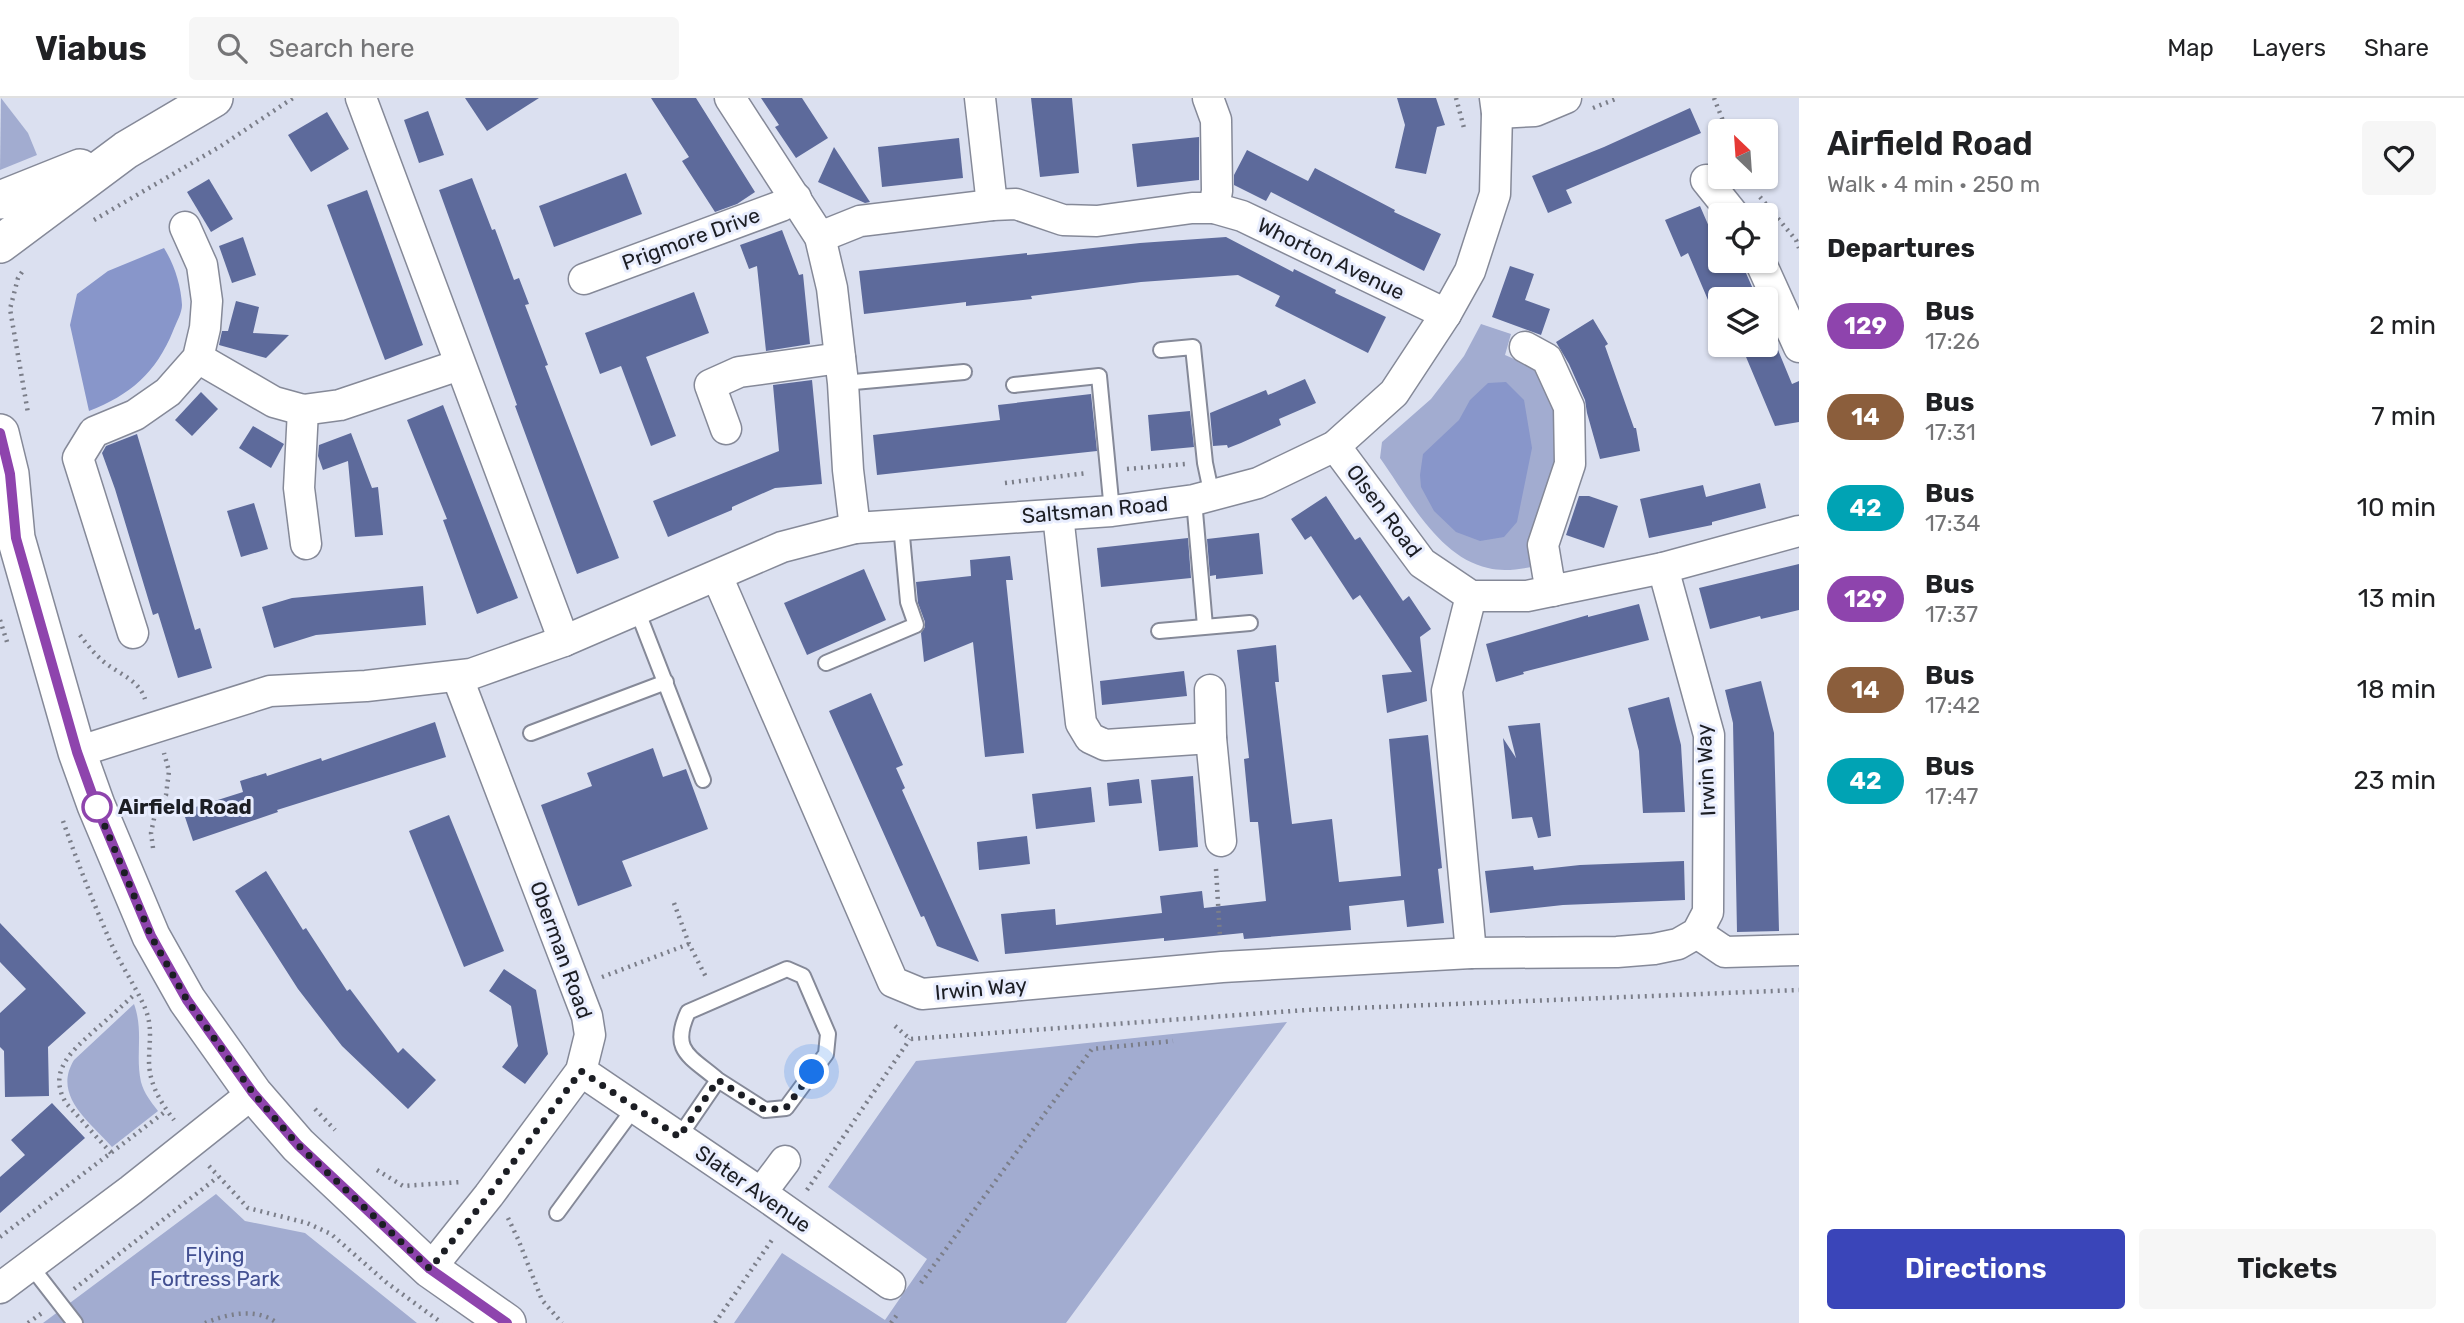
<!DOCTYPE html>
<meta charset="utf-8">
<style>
body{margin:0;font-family:Rubik,sans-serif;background:#f6f6f6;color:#202124;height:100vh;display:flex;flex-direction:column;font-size:26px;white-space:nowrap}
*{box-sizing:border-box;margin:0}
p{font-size:23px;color:#757577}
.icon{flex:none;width:38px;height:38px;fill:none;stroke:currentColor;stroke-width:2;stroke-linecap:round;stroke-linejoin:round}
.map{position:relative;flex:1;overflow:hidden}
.side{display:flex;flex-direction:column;background:#fff;width:665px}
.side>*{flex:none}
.badge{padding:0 14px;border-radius:23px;font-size:24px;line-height:46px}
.needle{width:46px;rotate:335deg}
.buttons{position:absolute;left:1708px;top:21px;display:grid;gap:14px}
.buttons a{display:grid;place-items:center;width:70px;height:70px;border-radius:7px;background:#fff;box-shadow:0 2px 5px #0004;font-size:35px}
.you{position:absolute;width:35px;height:35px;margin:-18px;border:5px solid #fff;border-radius:50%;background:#1a73e8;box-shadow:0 0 0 10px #1a73e833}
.map>.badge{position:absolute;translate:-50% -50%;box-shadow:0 0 0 4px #fff}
h2{padding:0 28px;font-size:26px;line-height:63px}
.round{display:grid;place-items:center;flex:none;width:74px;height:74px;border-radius:7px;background:#f6f6f6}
.headline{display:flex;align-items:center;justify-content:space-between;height:119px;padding:0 28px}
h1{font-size:33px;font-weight:600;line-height:52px}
.primary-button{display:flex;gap:14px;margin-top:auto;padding:14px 28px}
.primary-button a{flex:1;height:80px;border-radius:7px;background:#3a45b9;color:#fff;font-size:28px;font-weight:600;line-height:80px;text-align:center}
.primary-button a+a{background:#f6f6f6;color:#202124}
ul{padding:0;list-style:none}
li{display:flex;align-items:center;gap:21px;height:91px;padding:0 28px}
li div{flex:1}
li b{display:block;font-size:26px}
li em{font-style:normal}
li .badge{min-width:77px;font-weight:700;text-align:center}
header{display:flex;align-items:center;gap:42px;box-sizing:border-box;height:98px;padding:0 35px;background:#fff;border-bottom:2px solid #e0e0e0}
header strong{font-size:33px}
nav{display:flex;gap:38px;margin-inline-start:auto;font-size:24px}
.search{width:490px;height:63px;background:#f6f6f6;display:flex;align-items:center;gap:18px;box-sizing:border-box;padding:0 24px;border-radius:7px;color:#757577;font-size:26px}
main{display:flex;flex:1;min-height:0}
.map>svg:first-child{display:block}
.green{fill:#a2acd0}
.water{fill:#8896ca}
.building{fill:#5d6a9b}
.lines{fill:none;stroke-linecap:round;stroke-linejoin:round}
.service-casing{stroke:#858998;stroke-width:18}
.minor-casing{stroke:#858998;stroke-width:33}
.tertiary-casing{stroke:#858998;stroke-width:40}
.path{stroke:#7b7e89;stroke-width:4.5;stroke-dasharray:2 5;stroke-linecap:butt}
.service{stroke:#fff;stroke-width:14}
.minor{stroke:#fff;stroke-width:30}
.tertiary{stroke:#fff;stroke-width:37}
.line-casing{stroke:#fff;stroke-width:16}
.line{stroke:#8e44ad;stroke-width:10}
.walk{stroke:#1c1e24;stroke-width:7;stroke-dasharray:0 12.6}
.stop-dot{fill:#fff;stroke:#8e44ad;stroke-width:3.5}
.labels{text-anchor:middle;stroke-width:6;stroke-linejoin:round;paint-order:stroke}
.street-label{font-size:21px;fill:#1c1e24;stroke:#e8edfe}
.stop-label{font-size:21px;font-weight:bold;fill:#1c1e24;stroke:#e8edfe;text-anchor:start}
.park-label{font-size:21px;fill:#424f91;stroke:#e8edfe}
</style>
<header>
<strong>Viabus</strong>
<div class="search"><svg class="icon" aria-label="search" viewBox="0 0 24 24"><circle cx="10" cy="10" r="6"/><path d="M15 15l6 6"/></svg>Search here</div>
<nav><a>Map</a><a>Layers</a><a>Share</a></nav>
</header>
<main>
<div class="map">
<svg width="1799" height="1225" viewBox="0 0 1799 1225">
<rect width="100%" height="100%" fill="#dbe0f0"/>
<g class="green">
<polygon points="1,0 28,35 37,57 0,72"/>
<path d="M1481 226 1511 236 1505 257 1531 268 1546 287 1555 318 1557 366 1536 468C1521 471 1504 474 1488 470 1438 459 1408 399 1380 360L1382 344 1431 301 1464 258Z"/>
<path d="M134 906C144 934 135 957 141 984 144 995 151 1004 158 1013L112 1049C90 1024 52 998 74 962Z"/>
<polygon points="1287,924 1066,1225 734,1225 782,1155 885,1222 927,1161 828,1089 916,963"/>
<polygon points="216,1096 245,1123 305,1135 417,1225 43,1225"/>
</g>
<g class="water">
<path d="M164 150C174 166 181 187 182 207 182 215 176 225 173 233 156 275 130 297 89 313L70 227 77 196 108 173Z"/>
<polygon points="1506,284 1524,302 1532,350 1517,424 1504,439 1480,443 1456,434 1434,413 1421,389 1420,377 1423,356 1459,322 1470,302 1488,285"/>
</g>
<g class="building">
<polygon points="465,0 539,0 487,33"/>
<polygon points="651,0 696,0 755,94 737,106 715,114 682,63 689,59"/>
<polygon points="761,0 802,0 828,40 796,60 775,29 779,27"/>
<polygon points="1031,0 1072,0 1079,75 1040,79"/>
<polygon points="1397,0 1436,0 1445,27 1437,29 1426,76 1395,70 1405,27"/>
<polygon points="1690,10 1701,35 1566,92 1572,105 1548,115 1532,78 1604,49"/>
<polygon points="428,13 444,57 419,65 404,22"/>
<polygon points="327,14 349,51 311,74 288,37"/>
<polygon points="1199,39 1199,82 1137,89 1132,46"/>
<polygon points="959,40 963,80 882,89 878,49"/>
<polygon points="834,49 870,104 865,105 818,84"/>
<polygon points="1247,52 1308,83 1315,70 1395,112 1394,114 1441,136 1424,173 1271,94 1266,103 1234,87 1234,77"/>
<polygon points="626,75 642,116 554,149 539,108"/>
<polygon points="472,80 492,132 495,131 514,182 519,180 529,206 525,207 548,267 545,268 619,460 577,476 515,308 517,307 439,92"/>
<polygon points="209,81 233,121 211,134 187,94"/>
<polygon points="367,92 423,247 385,262 327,107"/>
<polygon points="1700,108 1720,154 1720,163 1724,163 1728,172 1742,166 1753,191 1728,201 1720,201 1720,205 1711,209 1688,155 1681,159 1665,122"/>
<polygon points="782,132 799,177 803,176 810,246 766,253 757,168 749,171 740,147"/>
<polygon points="243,139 256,177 232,185 219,148"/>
<polygon points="1226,139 1293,174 1294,171 1336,192 1335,195 1386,219 1368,255 1275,208 1280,198 1238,177 1141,184 1031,198 1032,201 966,208 966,204 864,216 859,173 1027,155 1027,157 1140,145"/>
<polygon points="1510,168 1534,176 1525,202 1550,211 1541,237 1492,219"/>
<polygon points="694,194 709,235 646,259 676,338 651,348 621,268 600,276 585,235"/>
<polygon points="236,203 259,209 253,235 289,237 266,260 219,247 222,233 228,233"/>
<polygon points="1593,221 1608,246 1605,248 1634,330 1636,330 1640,353 1600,361 1587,315 1585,302 1569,266 1556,244"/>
<polygon points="1741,247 1776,247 1792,286 1799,283 1799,324 1775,328"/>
<polygon points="1305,281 1316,305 1279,321 1281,327 1241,345 1228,350 1227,347 1213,348 1210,315 1266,292 1268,297"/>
<polygon points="812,282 822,386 775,390 732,409 732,412 668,439 653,403 779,353 773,287"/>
<polygon points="201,294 218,311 192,338 175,322"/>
<polygon points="1091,296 1097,353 877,377 873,337 1000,322 998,307"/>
<polygon points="443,307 518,500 477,516 443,422 447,421 407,322"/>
<polygon points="1190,313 1194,349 1151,353 1148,317"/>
<polygon points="253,328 284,346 271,370 239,350"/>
<polygon points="351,335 372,390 378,389 383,437 355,439 348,363 323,372 318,358 319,347"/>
<polygon points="137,336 195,532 200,530 212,570 178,580 158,515 153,517 115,391 102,355 106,348"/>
<polygon points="1760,385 1766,410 1712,424 1712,427 1649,440 1640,401 1703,387 1706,399"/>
<polygon points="1326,398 1355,442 1360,439 1403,503 1409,498 1431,531 1420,539 1427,603 1387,615 1382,577 1412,574 1360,497 1353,502 1311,438 1305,442 1291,421"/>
<polygon points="1579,398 1589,398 1618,408 1604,450 1566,437"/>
<polygon points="254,405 268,451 241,459 227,413"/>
<polygon points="1259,435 1263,476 1216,481 1216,477 1210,478 1207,441"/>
<polygon points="1188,440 1191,480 1101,489 1097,450"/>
<polygon points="1010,458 1013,482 1006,482 1024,655 985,659 973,544 924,564 921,535 925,529 925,524 918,505 916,484 971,478 970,462"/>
<polygon points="1799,466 1799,512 1761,521 1760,518 1710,531 1699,490"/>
<polygon points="864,471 886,522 807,557 784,505"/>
<polygon points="423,488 426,527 316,537 274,550 262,509 292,500"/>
<polygon points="1639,506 1649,542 1523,574 1524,576 1496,584 1486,546 1588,517 1588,519"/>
<polygon points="1276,547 1279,584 1275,584 1292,726 1332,721 1339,784 1401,778 1389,641 1428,637 1442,770 1438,771 1444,825 1407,829 1404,802 1349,808 1351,832 1244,841 1243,835 1164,843 1164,840 1005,856 1001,816 1055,811 1056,827 1162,815 1160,798 1202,793 1204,810 1266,803 1258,724 1250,724 1244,661 1249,660 1237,552"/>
<polygon points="1184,573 1187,598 1102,607 1100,583"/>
<polygon points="1761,583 1774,635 1779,833 1737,834 1733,625 1725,592"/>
<polygon points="871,595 903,667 896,670 905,690 902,692 979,864 937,848 924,818 921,819 829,613"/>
<polygon points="1669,599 1681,647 1685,714 1643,715 1639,653 1628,610"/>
<polygon points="435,624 446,659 277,712 278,714 193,743 183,713 243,694 240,683 266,675 267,678 321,660 322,663"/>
<polygon points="1540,625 1551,738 1538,740 1532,719 1512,721 1503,640 1516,660 1508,628"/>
<polygon points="653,650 663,679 686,671 708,731 622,763 632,788 578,808 541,707 592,688 587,675"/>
<polygon points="1193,678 1198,749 1159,753 1151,682"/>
<polygon points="1139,681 1142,705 1109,708 1107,685"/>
<polygon points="1091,689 1095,724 1036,731 1032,696"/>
<polygon points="449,717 504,853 464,869 409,733"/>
<polygon points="1027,738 1030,766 979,772 977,744"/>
<polygon points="1684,763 1685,802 1563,807 1490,815 1485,773 1533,768 1534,772 1580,767"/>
<polygon points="266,773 303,832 306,830 347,893 350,891 398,955 403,950 436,982 408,1011 342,948 298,891 235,793"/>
<polygon points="0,825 86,915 48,949 49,998 5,999 4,953 0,949 0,915 26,891 0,864"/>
<polygon points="504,871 536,892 548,956 525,986 502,969 518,948 511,908 489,893"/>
<polygon points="52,1005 85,1040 0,1115 0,1079 25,1057 11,1042"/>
</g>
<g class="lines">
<g class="service-casing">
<g id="service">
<polyline points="1161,252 1193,249 1205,365 1212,398"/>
<polyline points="843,285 964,274"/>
<polyline points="1014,287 1099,278 1112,413"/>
<polyline points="1194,402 1205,528"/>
<polyline points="637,512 703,682"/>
<polyline points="1159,533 1250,525"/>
<polyline points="826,565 916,527 908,504 901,427"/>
<polyline points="531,635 666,584"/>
<path d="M679 1039 718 982 765 1012 786 1010 826 956 828 936 803 878 787 871 688 914C670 953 690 958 718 982"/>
<polyline points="557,1115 635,1009"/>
<polyline points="30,1167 75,1225"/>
</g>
</g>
<g class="minor-casing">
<g id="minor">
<polyline points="361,0 564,543"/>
<polyline points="730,0 820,139 832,190 843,285 848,372 855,430"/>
<polyline points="980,0 992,107"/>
<polyline points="1208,0 1216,22 1217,93 1214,110"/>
<polyline points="1497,15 1535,13 1566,0"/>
<polyline points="1706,82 1734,117"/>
<polyline points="820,139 860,123 992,107 1016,106 1063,122 1097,123 1192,110 1214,110 1242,118 1446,216"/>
<polyline points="1760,163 1799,249"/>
<polyline points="584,181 781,108 796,100"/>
<polyline points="1525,249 1547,261 1569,309 1570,366 1543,447 1548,477 1553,493"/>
<polyline points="198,260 274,304 303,312 340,307 459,267"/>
<polyline points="303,312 299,390 306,446"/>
<polyline points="726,331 710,287 739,274 840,260"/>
<polyline points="1335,348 1422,465 1471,498 1527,498 1663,470 1799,433"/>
<polyline points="1058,417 1081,625 1090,640 1105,647 1211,640"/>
<polyline points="717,478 893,884 922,896 1222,869 1471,855 1617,854 1654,851 1678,846 1697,835 1708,814 1709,637 1663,470"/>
<polyline points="133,535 78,360 94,334 135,317 168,294 198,260 205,230 207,203 202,167 185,129"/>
<polyline points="1210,592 1211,640 1221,743"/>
<polyline points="77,654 270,593 366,588 471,576 564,543 782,449 855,430 1112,413 1194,402 1258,385 1335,348 1394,295 1446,216 1470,173 1495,96 1497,15 1495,0"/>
<polyline points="1697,835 1725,854 1799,852"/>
<polyline points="1471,855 1447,593 1471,498"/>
<polyline points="581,973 761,1095 890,1186"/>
<polyline points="761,1095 785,1063"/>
<polyline points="430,1171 489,1097 581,973 590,937 587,918 457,578"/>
<polyline points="0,1190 131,1092 253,995"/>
</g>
</g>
<g class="tertiary-casing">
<g id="tertiary">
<polyline points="0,102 80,70"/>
<polyline points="0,146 126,52 214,0"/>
<polyline points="0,335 10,376 16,440 77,654 96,707 151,838 187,902 253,995 298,1047 430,1171 507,1225"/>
</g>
</g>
<g class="path">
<polyline points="1456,0 1464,30"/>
<polyline points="1714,0 1727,33"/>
<polyline points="1593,10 1618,0"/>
<polyline points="1760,99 1796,142 1799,150"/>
<polyline points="94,122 221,48 293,0"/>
<polyline points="22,174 18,180 10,211 28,315"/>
<polyline points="1127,371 1185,366"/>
<polyline points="1005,385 1087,375"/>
<polyline points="0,522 8,547"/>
<path d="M80 537C88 548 97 559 108 567 122 577 139 583 145 601"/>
<path d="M63 723C77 763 93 804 110 843 120 866 135 887 145 910 153 929 149 945 149 963 149 986 161 1005 174 1022"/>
<polyline points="153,750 151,735 155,716 166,697 169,673 164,655"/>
<polyline points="1216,771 1220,839"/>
<polyline points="674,805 689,846 707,881"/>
<polyline points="602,879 689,846"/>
<polyline points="895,928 910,941 1306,912 1799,892"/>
<polyline points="315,1011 335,1032"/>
<path d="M111 1055 66 1005C47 973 72 953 95 932 109 920 122 908 136 895"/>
<polyline points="209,1068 248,1110 307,1125 331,1136 387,1185 442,1225"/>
<polyline points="377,1072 403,1088 461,1084"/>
<polyline points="807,1092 910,941"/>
<polyline points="508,1120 518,1141 542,1202 562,1225"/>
<polyline points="0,1139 166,1013"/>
<polyline points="921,1185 1092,951 1173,943"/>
<polyline points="74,1191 218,1079"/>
<polyline points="28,1225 42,1215"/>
<path d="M205 1225C227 1216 256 1209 277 1225"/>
<polyline points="715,1225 774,1139"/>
<polyline points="891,1225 899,1214"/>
</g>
<use href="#service" class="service"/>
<use href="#minor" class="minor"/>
<use href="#tertiary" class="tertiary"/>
</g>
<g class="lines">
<g class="line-casing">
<polyline id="line" points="0,335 10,376 16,440 77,654 96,707 151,838 187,902 253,995 298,1047 430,1171 507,1225"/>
</g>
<use href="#line" class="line"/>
<polyline class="walk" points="97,709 96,707 151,838 187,902 253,995 298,1047 430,1171 489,1097 581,973 679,1039 718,982 765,1012 786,1010 812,974"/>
</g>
<circle class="stop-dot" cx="97" cy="709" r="14"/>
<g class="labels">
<g class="street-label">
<text transform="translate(691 141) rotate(-20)" y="7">Prigmore Drive</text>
<text transform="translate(1331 161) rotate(26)" y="7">Whorton Avenue</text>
<text transform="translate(1095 412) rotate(-5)" y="7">Saltsman Road</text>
<text transform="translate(1384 413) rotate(53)" y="7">Olsen Road</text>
<text transform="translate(1706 672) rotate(-93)" y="7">Irwin Way</text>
<text transform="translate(561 852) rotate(70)" y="7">Oberman Road</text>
<text transform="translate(981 891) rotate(-5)" y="7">Irwin Way</text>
<text transform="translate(753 1091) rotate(35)" y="7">Slater Avenue</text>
</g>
<g class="stop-label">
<text x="118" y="716">Airfield Road</text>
</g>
<g class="park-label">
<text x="215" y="1164">Flying<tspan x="215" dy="24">Fortress Park</tspan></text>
</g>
</g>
</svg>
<div class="buttons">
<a><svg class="needle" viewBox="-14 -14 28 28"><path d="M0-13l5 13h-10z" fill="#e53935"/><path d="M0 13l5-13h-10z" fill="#757577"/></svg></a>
<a><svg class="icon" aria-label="locate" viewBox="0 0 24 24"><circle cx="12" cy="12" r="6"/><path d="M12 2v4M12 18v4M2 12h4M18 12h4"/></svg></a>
<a><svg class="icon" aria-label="layers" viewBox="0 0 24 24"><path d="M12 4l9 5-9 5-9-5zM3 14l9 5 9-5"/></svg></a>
</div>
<div class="you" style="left:812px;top:974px"></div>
</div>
<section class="side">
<div class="headline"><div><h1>Airfield Road</h1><p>Walk · 4 min · 250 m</p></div><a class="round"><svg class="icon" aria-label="heart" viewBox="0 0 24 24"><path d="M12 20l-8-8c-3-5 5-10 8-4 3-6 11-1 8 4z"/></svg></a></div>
<h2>Departures</h2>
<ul>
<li><span class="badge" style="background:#8e44ad;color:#fff">129</span><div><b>Bus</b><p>17:26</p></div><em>2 min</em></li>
<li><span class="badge" style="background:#8b5e3c;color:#fff">14</span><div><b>Bus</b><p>17:31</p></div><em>7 min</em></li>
<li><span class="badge" style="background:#00a3b4;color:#fff">42</span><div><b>Bus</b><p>17:34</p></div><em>10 min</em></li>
<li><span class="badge" style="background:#8e44ad;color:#fff">129</span><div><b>Bus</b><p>17:37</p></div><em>13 min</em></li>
<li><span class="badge" style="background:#8b5e3c;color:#fff">14</span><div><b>Bus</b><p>17:42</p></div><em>18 min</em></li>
<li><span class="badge" style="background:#00a3b4;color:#fff">42</span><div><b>Bus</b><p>17:47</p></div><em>23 min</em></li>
</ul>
<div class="primary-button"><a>Directions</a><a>Tickets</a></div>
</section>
</main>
